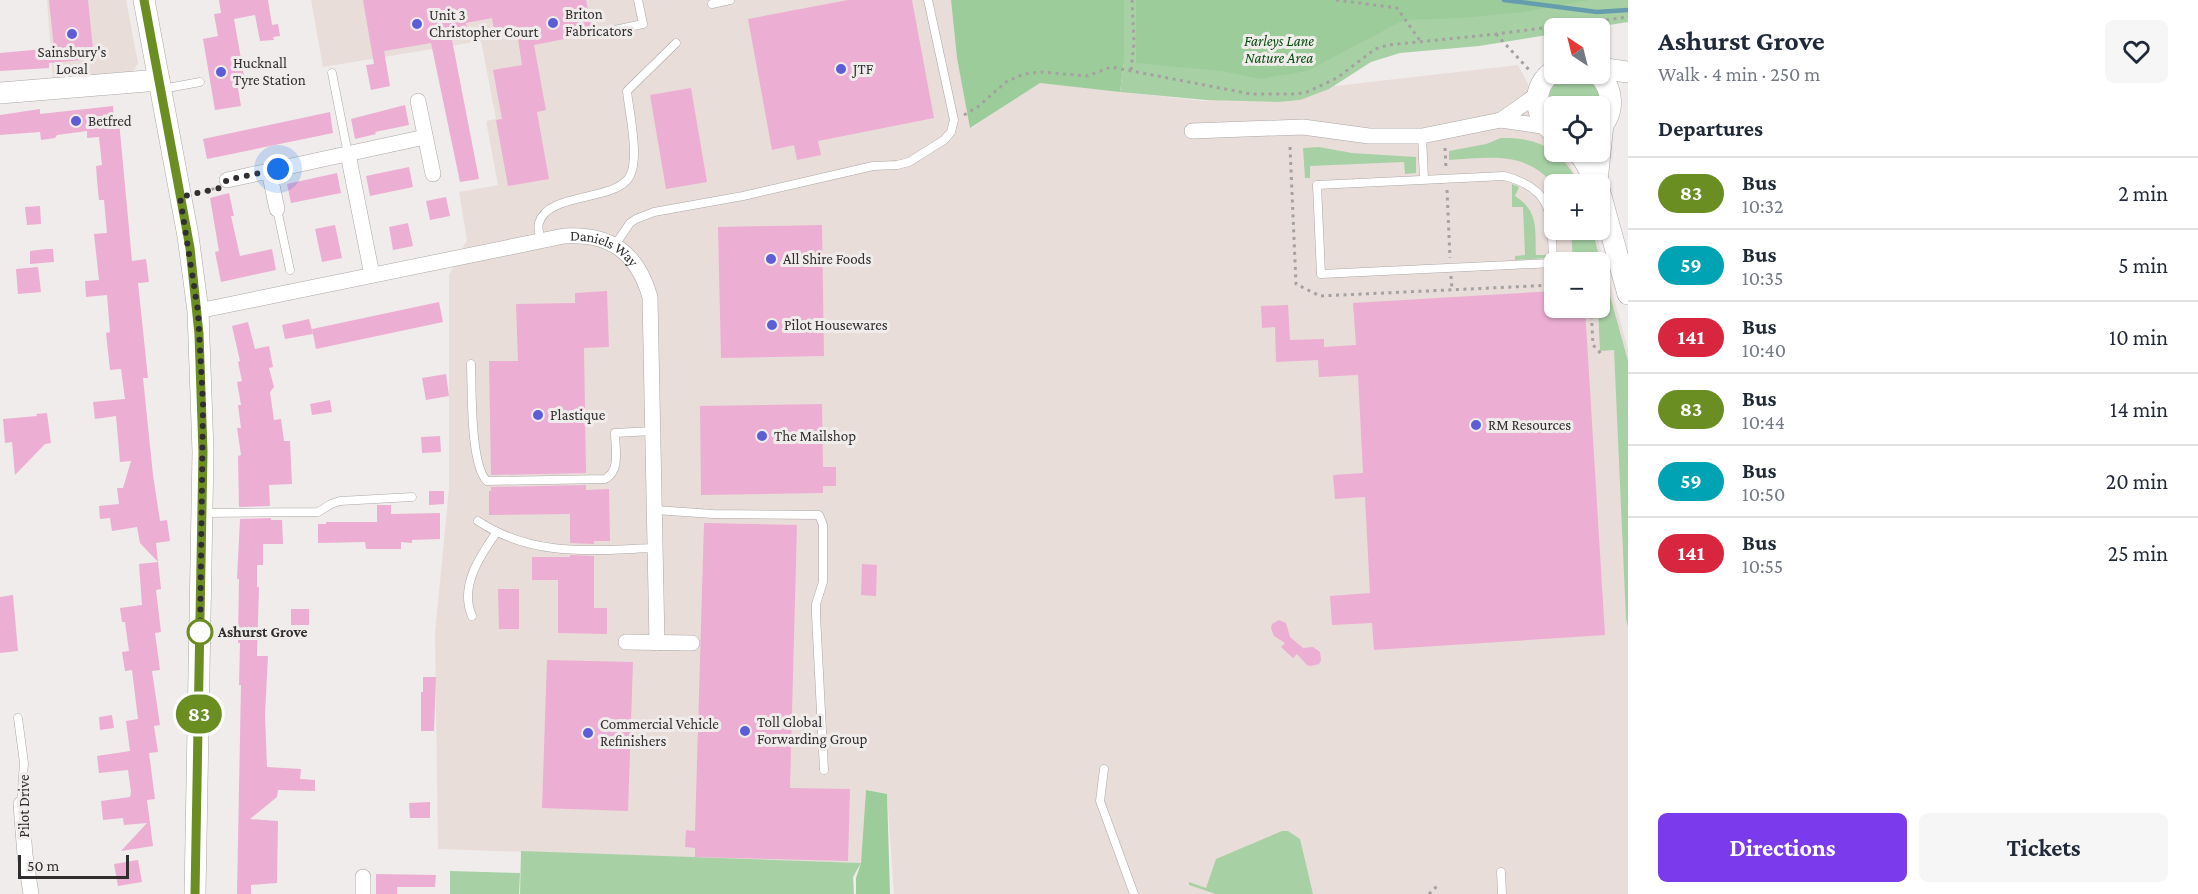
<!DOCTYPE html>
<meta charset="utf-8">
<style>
body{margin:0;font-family:"Crimson Pro",serif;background:#f6f6f7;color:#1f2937;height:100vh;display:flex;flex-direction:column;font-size:22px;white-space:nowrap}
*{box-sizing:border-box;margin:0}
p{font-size:20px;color:#747a83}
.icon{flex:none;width:33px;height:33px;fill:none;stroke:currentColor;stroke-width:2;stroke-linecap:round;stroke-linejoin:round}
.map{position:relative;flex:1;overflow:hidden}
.side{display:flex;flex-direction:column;background:#fff;width:570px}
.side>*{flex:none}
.badge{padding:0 12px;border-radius:20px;font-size:21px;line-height:39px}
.needle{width:39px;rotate:325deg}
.fabs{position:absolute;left:1544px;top:18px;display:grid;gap:12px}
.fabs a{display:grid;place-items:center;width:66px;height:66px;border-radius:9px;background:#fff;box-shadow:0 2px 4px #0004;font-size:30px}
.scale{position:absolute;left:18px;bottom:15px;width:111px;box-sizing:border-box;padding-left:6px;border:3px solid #302e2e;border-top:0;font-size:16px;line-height:21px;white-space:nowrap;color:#302e2e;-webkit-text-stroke:4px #f0eceb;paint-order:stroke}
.you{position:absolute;width:30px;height:30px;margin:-15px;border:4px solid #fff;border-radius:50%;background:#1a73e8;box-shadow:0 0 0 9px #1a73e833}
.map>.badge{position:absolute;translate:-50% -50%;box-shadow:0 0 0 3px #fff}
h2{padding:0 30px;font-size:22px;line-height:54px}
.round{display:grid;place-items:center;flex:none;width:63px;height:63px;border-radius:9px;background:#f6f6f7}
.overview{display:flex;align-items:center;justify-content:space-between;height:102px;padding:0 30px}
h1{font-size:28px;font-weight:700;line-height:45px}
.action{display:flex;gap:12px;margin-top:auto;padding:12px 30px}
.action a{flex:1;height:69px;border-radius:9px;background:#7c3aed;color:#fff;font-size:24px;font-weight:700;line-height:69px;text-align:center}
.action a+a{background:#f6f6f7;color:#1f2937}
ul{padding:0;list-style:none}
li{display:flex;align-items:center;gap:18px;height:72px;padding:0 30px;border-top:2px solid #e0e1e3}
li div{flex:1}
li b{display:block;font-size:22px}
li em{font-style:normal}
li .badge{min-width:66px;font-weight:700;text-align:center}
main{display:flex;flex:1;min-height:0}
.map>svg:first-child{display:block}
.built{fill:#e9ddd9;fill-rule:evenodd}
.green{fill:#a7d1a5}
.forest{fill:#9ccc9a}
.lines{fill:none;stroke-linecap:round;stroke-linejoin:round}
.stream{stroke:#659dae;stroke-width:4.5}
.building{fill:#ecaed3}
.lane-casing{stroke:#aaa7a5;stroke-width:9}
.street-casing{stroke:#aaa7a5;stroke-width:16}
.secondary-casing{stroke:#aaa7a5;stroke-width:22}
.path{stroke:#a4a1a0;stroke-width:3;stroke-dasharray:3 4.5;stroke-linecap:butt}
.lane{stroke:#fff;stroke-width:8}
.street{stroke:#fff;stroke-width:15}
.secondary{stroke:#fff;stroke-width:21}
.line-casing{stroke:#fff;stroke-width:14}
.line{stroke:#6b8e23;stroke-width:9}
.walk{stroke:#302e2e;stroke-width:6;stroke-dasharray:0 10.8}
.poi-dot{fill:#5d5ed6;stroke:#f0eceb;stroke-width:2}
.stop-dot{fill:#fff;stroke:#6b8e23;stroke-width:3}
.labels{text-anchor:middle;stroke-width:6;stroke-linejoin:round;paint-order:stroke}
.poi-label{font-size:15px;fill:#302e2e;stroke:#f0eceb;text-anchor:start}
.park-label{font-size:15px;font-style:italic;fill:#074f0f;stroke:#f0eceb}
.street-label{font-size:15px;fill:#302e2e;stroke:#f0eceb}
.stop-label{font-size:15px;font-weight:bold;fill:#302e2e;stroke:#f0eceb;text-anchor:start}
</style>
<main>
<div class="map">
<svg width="1628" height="894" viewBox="0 0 1628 894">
<rect width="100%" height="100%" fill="#f0eceb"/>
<g class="built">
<polygon points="47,0 126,0 138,63 134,70 131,72 53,80"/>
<path d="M311 0H951L957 58 971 128 1040 83 1204 101 1518 65 1554 134V152H1563L1580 184H1554V230H1595L1628 349V894H894L887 794 866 790 861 863 438 849 435 634 449 488V275L467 240 459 192 498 185 486 121 496 119 481 41 323 67ZM1554 262H1599V308H1554Z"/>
</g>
<g class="green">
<polygon points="1124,0 1628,0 1628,22 1590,28 1554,28 1554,34 1479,46 1400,53 1371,62 1329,89 1300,100 1278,102 1206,100 1120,92 1124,62"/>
<path d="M1576 74 1591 79 1603 99 1599 115V106H1554V119C1541 98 1552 77 1576 74Z"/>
<path d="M1501 138C1539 137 1562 150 1579 184L1554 185C1525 150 1489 158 1449 160V151L1486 144Z"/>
<polygon points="1319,147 1352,153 1416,157 1416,173 1405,174 1404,162 1310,166 1310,178 1305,178 1303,148"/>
<path d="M1512 184 1519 187 1515 196C1539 211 1535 230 1536 255H1546L1547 258 1515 260V256L1525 255 1523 207H1512Z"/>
<polygon points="1571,230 1592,230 1628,361 1628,627 1626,619 1614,350 1600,351 1598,308 1599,262 1573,262"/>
<polygon points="1282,831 1288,831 1300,839 1313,894 1216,894 1189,885 1189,882 1206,888 1216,859"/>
<polygon points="521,851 861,863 853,877 854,894 520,894"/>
<polygon points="450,871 520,873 519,894 450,894"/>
</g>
<g class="forest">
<polygon points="951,0 1124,0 1124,62 1120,92 1040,83 970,128 957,58"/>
<polygon points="1136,0 1589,0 1524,12 1461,18 1404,20 1307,71 1260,79 1222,71 1136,63"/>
<polygon points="866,790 887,794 890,894 856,894 856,878 861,863"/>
</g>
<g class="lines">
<polyline class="stream" points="1504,0 1597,12 1628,10"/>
</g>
<g class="building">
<polygon points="49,0 88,0 94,59 49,63 49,68 0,71 0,53 54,48"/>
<polygon points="219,0 268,0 272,25 278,24 280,36 273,37 274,40 260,41 255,15 234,19 246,87 238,88 241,106 215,110 203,39 218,36 214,14 221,13"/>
<polygon points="363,0 586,0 592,30 590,34 534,45 546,110 537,112 549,179 508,186 496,120 502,119 493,70 522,65 516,26 494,30 492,18 466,23 469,37 452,40 479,179 460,182 431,43 384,51 390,86 371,90 366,65 374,64"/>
<polygon points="848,0 912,0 934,118 818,141 821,155 797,160 794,145 772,150 748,19"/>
<polygon points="691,88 707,182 666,189 650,95"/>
<polygon points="405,105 409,125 375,132 376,134 355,139 351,119"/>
<polygon points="113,106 114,121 119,121 132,261 146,259 149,282 138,283 148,378 143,378 153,475 160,521 167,520 170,541 156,543 158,562 140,543 137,527 112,531 110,518 100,519 99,506 119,504 117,488 123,488 131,461 120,462 116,416 95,419 93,402 125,399 121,369 110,370 106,333 110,332 107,295 86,297 85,281 99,280 94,234 107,233 104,200 99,200 97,180 96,166 102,165 99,137 87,138 87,131 57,135 55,138 41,140 40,132 0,135 0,115 40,109 40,114"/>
<polygon points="330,112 333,133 207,159 203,139"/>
<polygon points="409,167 413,187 370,196 366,176"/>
<polygon points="337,173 341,193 291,203 287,184"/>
<polygon points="229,193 234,216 231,216 240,256 272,249 276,270 221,282 215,252 219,251 210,198"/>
<polygon points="446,197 450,216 430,220 426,201"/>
<polygon points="40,206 41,224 27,225 25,207"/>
<polygon points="408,223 413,246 393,250 389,227"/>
<polygon points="335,225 342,258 322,262 315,229"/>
<polygon points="822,225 824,356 721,358 718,227"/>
<polygon points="46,249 53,249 54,262 30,264 30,251"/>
<polygon points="38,267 41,292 18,294 16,269"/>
<polygon points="607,291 609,347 584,348 586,473 491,475 489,361 518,361 516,304 575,303 575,293"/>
<polygon points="1554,291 1554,308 1585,308 1605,635 1374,650 1372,623 1332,625 1330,596 1370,593 1365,497 1335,499 1333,475 1363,473 1358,375 1319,377 1318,360 1276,362 1275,327 1262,328 1261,306 1288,305 1290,340 1324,339 1324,347 1356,345 1353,303"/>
<polygon points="439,302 443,322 316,349 312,329"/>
<polygon points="309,319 313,334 285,339 282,325"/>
<polygon points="248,322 255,349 269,346 273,367 269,368 274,387 270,392 274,420 281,419 284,441 290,441 292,484 269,485 270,506 239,507 238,456 241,455 237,428 241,428 238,405 241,405 237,382 242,381 238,362 240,361 232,326"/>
<polygon points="446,374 449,396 426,400 422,378"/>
<polygon points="330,400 332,412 312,415 310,404"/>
<polygon points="822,404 823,467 836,467 836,486 823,486 823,493 701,495 700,406"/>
<polygon points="47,413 51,443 45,444 15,475 12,442 5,443 3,419 37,416 36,414"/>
<polygon points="440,436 441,452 422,453 421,437"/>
<polygon points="586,485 586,490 609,489 610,541 594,541 594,544 570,543 570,514 489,515 489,491 491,491 491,487"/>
<polygon points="429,491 444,491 444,504 429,505"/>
<polygon points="377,505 391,505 391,514 440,513 440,539 412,540 412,543 401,542 401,549 366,549 365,542 318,543 318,524 326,524 326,522 377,522"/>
<polygon points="271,518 271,520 282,520 283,544 263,544 263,565 257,565 257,587 259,587 257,656 268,656 265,715 267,767 301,769 300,779 315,780 315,791 278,790 277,797 250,819 278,821 277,883 251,885 251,894 237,894 241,685 239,685 240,643 238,643 239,579 237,579 240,519"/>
<polygon points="704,523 797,525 790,788 850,789 848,861 695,857 695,848 685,847 686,830 695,831"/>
<polygon points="570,555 594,556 594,608 607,608 607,634 558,633 558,580 532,580 532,557 570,557"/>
<polygon points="158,562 161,589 156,590 161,632 155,633 160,670 152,671 160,725 154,726 158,752 149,753 155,799 147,800 153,846 121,851 147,823 124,825 123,818 103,820 101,801 130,797 131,792 128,770 99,773 97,756 130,751 126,721 138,719 132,670 125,671 122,652 129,651 125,622 122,622 120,608 142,605 139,564"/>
<polygon points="862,564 877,565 876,596 861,595"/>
<polygon points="498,589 519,589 519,629 499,629"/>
<polygon points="13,595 18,651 0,653 0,597"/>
<rect x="291" y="609" width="18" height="16"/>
<polygon points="1279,620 1286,623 1290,637 1303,648 1313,647 1320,652 1321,660 1319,664 1311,666 1307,665 1297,654 1293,658 1281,647 1285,643 1274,636 1271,628 1272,624"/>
<polygon points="547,660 633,662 628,811 542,808"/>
<polygon points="423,677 436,677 434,731 421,731 421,692 423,692"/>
<polygon points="112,715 114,728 100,730 99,717"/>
<polygon points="430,802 430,818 410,818 409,803"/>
<polygon points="138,860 142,882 118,886 114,864"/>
<polygon points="376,874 436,875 435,887 397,887 397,894 376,894"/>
</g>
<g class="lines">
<g class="lane-casing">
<g id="lane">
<polyline points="712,4 730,0"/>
<polyline points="596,34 643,24 638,0"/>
<polyline points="332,73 348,154"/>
<polyline points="162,89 200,82"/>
<polyline points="1422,136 1424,179"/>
<path d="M1504 176C1556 189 1551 218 1553 263L1321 274 1317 185Z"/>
<polyline points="277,209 290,270"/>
<path d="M541 241C540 235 537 228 539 223 547 193 611 201 628 179 641 162 629 112 627 91L676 43"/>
<polyline points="615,245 630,223 636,219 654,212 743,196 873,166 897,165 909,162 944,140 951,132 954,120 928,0"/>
<path d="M471 364C472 389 470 465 487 481L605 479C621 471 615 448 615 433L653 431"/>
<polyline points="655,510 713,514 819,515 823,525 823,582 816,604 816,615 824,770"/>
<polyline points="204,513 318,512 331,504 340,501 412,497"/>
<path d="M478 521C534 558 592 550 655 548"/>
<path d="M472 616C459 587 480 556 496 533"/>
<polyline points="18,718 24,763 21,804"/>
<polyline points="1104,769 1100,801 1134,894"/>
<polyline points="1501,872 1502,894"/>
</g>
</g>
<g class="street-casing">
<g id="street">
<polyline points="418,101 433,174"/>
<polyline points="1501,120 1538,94"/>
<polyline points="1192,131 1303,127 1369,136 1422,136 1501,120 1548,127"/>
<polyline points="348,154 372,275"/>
<polyline points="269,171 277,209"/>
<polyline points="227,180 425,137"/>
<path id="s1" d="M198 311 564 236C610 233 637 252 650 297L657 643"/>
<polyline points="626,642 692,643"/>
<polyline points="21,804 25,855 31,894"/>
<polyline points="363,894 363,877"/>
</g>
</g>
<g class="secondary-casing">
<g id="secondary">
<polyline points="144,0 188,236 198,311 203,452 195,894"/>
<polyline points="1599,68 1628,72"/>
<path d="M1554 71C1531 85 1533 117 1554 132"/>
<path d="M1598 74C1613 88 1616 113 1599 128"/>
<polyline points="0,93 159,80"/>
<polyline points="1576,152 1582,157 1597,183"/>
<polyline points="1597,181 1603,124"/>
<polyline points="1599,189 1628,294"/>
</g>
</g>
<g class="path">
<polyline points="1336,0 1397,8 1421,42"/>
<polyline points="1496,34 1530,71"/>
<polyline points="1131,70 1134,43 1132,0"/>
<polyline points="964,115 979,106 1006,82 1024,74 1041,72 1087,76 1111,67 1251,94 1296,94 1307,92 1337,78 1375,49 1388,45 1496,34 1628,17"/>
<polyline points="1290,147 1296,284 1320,296 1554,285"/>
<polyline points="1445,148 1446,168"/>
<polyline points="1447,190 1450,258"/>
<polyline points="197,193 217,188"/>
<polyline points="1451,276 1452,290"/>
<polyline points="1591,308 1593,345 1603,356"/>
<polyline points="1429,894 1437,886"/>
</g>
<use href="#lane" class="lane"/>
<use href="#street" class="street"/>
<use href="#secondary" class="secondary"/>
</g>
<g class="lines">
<g class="line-casing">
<polyline id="line" points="144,0 190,248 199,334 203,452 195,894"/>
</g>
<use href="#line" class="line"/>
<polyline class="walk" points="200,632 200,637 203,404 198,311 180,197 220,188 227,180 278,169"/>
</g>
<g class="poi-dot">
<circle cx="553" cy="23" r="6"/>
<circle cx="417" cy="24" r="6"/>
<circle cx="72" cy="34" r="6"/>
<circle cx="841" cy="69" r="6"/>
<circle cx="221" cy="72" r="6"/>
<circle cx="76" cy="121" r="6"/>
<circle cx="771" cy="259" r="6"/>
<circle cx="772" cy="325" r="6"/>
<circle cx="538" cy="415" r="6"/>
<circle cx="1476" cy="425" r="6"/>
<circle cx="762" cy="436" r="6"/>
<circle cx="745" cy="731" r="6"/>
<circle cx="588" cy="733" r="6"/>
</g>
<circle class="stop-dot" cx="200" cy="632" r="12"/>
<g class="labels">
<g class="poi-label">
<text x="565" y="19">Briton<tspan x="565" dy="17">Fabricators</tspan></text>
<text x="429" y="20">Unit 3<tspan x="429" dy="17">Christopher Court</tspan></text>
<text x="72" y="57" text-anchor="middle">Sainsbury's<tspan x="72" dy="17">Local</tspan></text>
<text x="233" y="68">Hucknall<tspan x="233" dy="17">Tyre Station</tspan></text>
<text x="853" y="74">JTF</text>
<text x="88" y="126">Betfred</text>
<text x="783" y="264">All Shire Foods</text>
<text x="784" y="330">Pilot Housewares</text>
<text x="550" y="420">Plastique</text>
<text x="1488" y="430">RM Resources</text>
<text x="774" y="441">The Mailshop</text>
<text x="757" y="727">Toll Global<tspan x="757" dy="17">Forwarding Group</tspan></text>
<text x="600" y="729">Commercial Vehicle<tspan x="600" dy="17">Refinishers</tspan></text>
</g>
<g class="park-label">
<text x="1279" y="46">Farleys Lane<tspan x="1279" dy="17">Nature Area</tspan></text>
</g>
<g class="street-label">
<text dy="5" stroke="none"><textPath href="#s1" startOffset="417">Daniels Way</textPath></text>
<text transform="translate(24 806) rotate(-90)" y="5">Pilot Drive</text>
</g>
<g class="stop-label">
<text x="218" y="637">Ashurst Grove</text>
</g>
</g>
</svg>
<div class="fabs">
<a><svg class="needle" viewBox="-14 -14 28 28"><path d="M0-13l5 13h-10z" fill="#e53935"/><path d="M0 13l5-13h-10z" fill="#747a83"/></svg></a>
<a><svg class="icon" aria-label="locate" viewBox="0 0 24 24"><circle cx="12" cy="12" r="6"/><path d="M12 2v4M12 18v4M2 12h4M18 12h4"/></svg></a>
<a>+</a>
<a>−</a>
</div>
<div class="scale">50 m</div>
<div class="you" style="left:278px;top:169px"></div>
<b class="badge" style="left:199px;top:714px;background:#6b8e23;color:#fff">83</b>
</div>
<section class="side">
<div class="overview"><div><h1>Ashurst Grove</h1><p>Walk · 4 min · 250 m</p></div><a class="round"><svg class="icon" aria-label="heart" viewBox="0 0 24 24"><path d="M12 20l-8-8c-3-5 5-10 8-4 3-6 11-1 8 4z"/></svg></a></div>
<h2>Departures</h2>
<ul>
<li><span class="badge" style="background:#6b8e23;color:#fff">83</span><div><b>Bus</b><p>10:32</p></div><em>2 min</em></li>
<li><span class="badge" style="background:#00a3b4;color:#fff">59</span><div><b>Bus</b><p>10:35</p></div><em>5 min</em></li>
<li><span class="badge" style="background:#d7263d;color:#fff">141</span><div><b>Bus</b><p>10:40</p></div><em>10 min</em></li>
<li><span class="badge" style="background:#6b8e23;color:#fff">83</span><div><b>Bus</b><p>10:44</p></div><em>14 min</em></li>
<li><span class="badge" style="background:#00a3b4;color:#fff">59</span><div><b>Bus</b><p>10:50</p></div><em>20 min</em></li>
<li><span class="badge" style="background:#d7263d;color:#fff">141</span><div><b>Bus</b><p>10:55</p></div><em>25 min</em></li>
</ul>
<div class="action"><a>Directions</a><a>Tickets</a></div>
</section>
</main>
